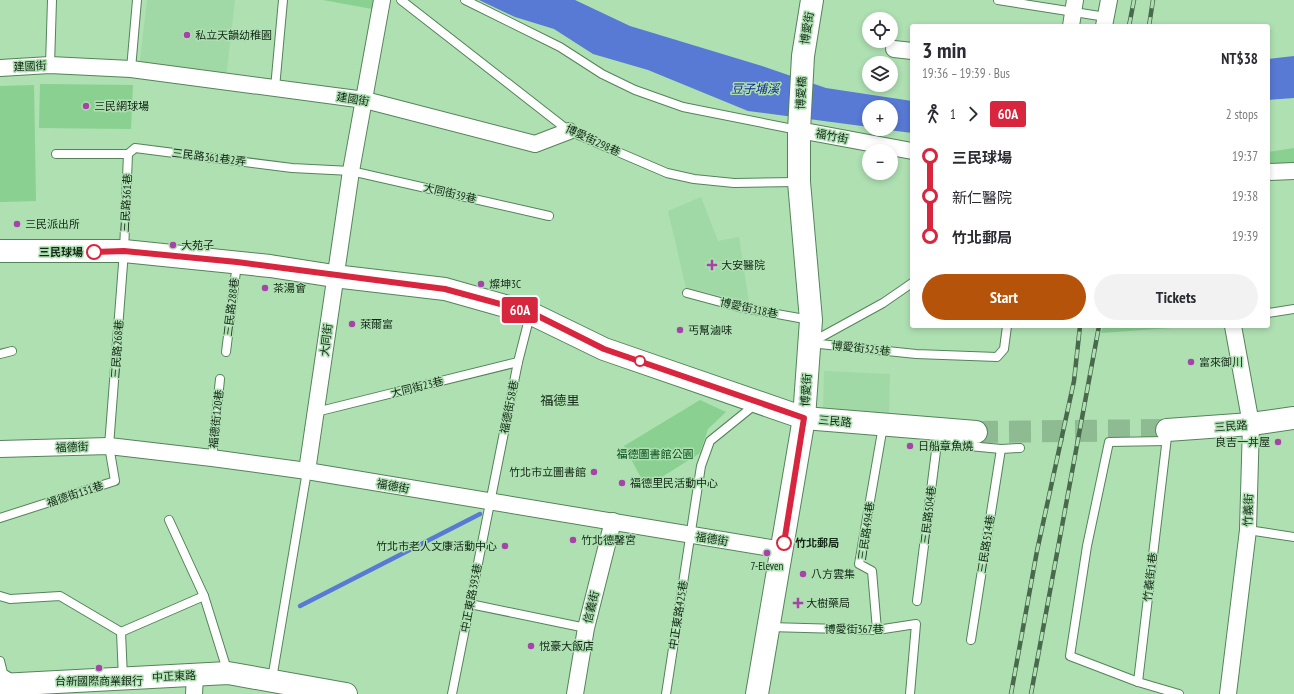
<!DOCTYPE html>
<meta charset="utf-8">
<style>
body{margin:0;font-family:"PT Sans Narrow","Noto Sans TC",sans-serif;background:#f2f2f3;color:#2b2b33;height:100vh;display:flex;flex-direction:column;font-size:15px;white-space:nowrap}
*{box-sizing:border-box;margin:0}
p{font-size:13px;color:#7c7c81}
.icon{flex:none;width:22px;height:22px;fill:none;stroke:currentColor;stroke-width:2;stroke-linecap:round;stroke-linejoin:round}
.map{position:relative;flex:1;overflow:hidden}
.drawer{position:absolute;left:910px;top:24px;width:360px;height:304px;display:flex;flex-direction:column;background:#fff;border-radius:4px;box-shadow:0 2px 6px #0003}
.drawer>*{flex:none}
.badge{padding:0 8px;border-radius:3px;font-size:14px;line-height:26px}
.fabs{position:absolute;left:862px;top:12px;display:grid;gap:8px}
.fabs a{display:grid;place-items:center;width:36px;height:36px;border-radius:50%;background:#fff;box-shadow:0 2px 6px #0003;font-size:20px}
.map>.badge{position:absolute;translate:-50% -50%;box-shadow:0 0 0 2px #fff}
.legs{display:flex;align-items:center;gap:6px;height:44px;padding:0 12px;font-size:13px}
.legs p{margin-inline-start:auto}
.headline{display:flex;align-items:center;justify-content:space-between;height:68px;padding:0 12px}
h1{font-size:22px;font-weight:700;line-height:30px}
.cta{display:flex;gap:8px;margin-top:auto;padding:8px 12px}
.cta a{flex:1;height:46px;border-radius:24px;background:#b45309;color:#fff;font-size:16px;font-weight:700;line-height:46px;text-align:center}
.cta a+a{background:#f2f2f3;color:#2b2b33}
ul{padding:0 12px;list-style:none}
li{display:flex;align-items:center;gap:14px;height:40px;font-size:15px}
li i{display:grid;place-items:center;width:6px;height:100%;margin:0 5px;background:currentColor}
li i::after{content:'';width:10px;height:10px;margin:-5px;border:3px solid;border-radius:50%;background:#fff}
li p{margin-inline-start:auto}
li:first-child i{background:linear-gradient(#0000 50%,currentColor 0)}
li:last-child i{background:linear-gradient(currentColor 50%,#0000 0)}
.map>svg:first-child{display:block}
.built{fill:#a0d9a5}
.green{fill:#89d091}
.water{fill:#5879d4}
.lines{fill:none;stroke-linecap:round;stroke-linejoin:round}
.stream{stroke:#5879d4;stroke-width:4.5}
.secondary-tunnel{stroke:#8fbb93;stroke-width:22;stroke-dasharray:22 11;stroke-linecap:butt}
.lane-casing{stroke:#548359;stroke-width:10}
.street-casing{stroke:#548359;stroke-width:18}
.secondary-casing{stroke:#548359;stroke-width:24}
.lane{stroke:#fff;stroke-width:8}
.street{stroke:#fff;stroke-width:16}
.secondary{stroke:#fff;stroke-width:22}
.rail-casing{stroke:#49684c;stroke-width:4.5}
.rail{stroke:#aee0b2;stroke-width:3;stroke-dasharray:9;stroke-linecap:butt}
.line-1-casing{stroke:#fff;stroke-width:9}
.line-1{stroke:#d7263d;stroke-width:6}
.poi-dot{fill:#a743a8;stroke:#aee0b2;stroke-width:1.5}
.stop-1-dot{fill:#fff;stroke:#d7263d;stroke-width:2}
.labels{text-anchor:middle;stroke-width:3;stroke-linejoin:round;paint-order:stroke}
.street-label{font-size:11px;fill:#142816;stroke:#aee0b2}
.poi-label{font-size:11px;fill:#142816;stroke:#aee0b2;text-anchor:start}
.stop-label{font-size:11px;font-weight:bold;fill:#142816;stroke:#aee0b2;text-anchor:end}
.park-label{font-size:11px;fill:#064d1a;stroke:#aee0b2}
.water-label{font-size:12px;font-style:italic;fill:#132590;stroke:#aee0b2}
.quarter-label{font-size:13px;fill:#142816;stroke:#aee0b2}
</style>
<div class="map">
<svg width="1294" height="694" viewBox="0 0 1294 694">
<rect width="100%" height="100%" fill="#aee0b2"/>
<g class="built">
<polygon points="147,0 235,0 226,79 139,69"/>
<polygon points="701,197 718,241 739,237 749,302 686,288 668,211"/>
<polygon points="824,371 890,374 889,415 823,411"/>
</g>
<g class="green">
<polygon points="323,0 376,0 372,9"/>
<polygon points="40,84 133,85 131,129 39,128"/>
<polygon points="34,85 36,201 0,202 0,86"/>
<polygon points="1294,148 1294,165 1268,165 1268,152"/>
<polygon points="1103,326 1199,326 1101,333"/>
<polygon points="700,400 726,412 708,429 700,453 646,487 624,446"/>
</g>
<g class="water">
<polygon points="479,0 575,0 630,26 762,66 826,88 912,101 912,133 881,129 891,129 891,107 869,107 869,127 748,111 648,70 593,54 554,29 515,17"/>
<polygon points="1294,56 1294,98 1268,100 1268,59"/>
</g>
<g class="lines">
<polyline class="stream" points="300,606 480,514"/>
<polyline class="secondary-tunnel" points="976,432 1167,430"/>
<g class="lane-casing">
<g id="lane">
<polyline points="401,0 569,131 667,173 694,179 734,183 798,182"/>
<polyline points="465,0 560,47 602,74 635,90 683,107 798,130"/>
<polyline points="998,0 1106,17"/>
<polyline points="50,65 52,0"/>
<polyline points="131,69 137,0"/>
<polyline points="275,88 283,0"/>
<polyline points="56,154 128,154"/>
<polyline points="128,154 135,148 292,168 351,171 549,216"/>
<polyline points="687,293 739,307 810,320"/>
<polyline points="1268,313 1294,309"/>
<polyline points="812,342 883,303 912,283"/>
<polyline points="810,343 916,354 997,357 1004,349 1007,326"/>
<polyline points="226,352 237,263"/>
<polyline points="0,354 12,351"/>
<polyline points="316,412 518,362"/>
<polyline points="1167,437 1138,682 1179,694"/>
<polyline points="937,443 1001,449 1020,448"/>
<polyline points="212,458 220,379"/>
<polyline points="0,518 115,481 109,446 124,251 128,154"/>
<polyline points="169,520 204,596 228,673"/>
<polyline points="1248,530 1294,537"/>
<polyline points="0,596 10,599 60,596 121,632 123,678"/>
<polyline points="917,601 937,443 944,432"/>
<polyline points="470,604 586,628"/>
<polyline points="769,627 877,630 916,624 910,694"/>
<polyline points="877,630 872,571 859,564 883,426"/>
<polyline points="121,632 204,596"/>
<polyline points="971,640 1001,449"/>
<polyline points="0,661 3,673 14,680"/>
<polyline points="272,679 307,471"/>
<polyline points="1138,682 1070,656 1087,546 1109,442 1166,441"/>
<polyline points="452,694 518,362 530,315"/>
<polyline points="666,694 701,466 710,441 757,403"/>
</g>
</g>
<g class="street-casing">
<g id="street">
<polyline points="1071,26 1075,0"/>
<polyline points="1104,26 1109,0"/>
<polyline points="894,49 912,51"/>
<polyline points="0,68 50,65 131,69 365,100 535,144 569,131"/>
<polyline points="799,130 912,151"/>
<polyline points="1268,172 1294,171"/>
<polyline points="0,449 109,446 212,458 307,471 783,550"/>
<polyline points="307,471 351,171 382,0"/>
<polyline points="194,694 195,675"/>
<polyline points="575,694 586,628 613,521"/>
<polyline points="1228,694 1248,530 1251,424 1233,326"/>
</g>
</g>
<g class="secondary-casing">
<g id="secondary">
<polyline points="0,251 124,251 270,266 334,276 445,289 530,313 604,349 804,418 976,432"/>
<polyline points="1167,430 1251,424 1294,418"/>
<polyline points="0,685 228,673 346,694"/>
<polyline points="757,694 804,418 811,320 799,182 799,130 803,56 812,0"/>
</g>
</g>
<use href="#lane" class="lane"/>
<use href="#street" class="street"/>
<use href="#secondary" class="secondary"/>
<g class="rail-casing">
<g id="rail">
<polyline points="1129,26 1134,0"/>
<polyline points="1149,26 1153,0"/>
<polyline points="1011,694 1037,551 1074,381 1080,326"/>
<polyline points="1031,694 1099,326"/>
</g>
</g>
<use href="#rail" class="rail"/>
</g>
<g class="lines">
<g class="line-1-casing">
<polyline id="line-1" points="94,252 124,251 237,262 445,289 530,312 604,349 804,418 784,543"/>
</g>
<use href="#line-1" class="line-1"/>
</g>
<g class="poi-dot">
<circle cx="187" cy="35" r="4"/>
<circle cx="86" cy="106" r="4"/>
<circle cx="17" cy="224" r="4"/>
<circle cx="173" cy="245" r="4"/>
<path d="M710 259h4v4h4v4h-4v4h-4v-4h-4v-4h4z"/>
<circle cx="481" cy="284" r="4"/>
<circle cx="265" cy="288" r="4"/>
<circle cx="352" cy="324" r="4"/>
<circle cx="680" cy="330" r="4"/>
<circle cx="1191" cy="362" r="4"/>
<circle cx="1278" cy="442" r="4"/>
<circle cx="910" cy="446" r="4"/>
<circle cx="594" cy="472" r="4"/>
<circle cx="622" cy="483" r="4"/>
<circle cx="573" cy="540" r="4"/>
<circle cx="505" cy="546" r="4"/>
<circle cx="767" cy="553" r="4"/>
<circle cx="803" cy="574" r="4"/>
<path d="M796 597h4v4h4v4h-4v4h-4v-4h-4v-4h4z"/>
<circle cx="531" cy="646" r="4"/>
<circle cx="99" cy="668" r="4"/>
</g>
<g class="stop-1-dot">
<circle cx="94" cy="252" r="7"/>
<circle cx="640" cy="361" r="5"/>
<circle cx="784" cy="543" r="7"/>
</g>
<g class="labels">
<g class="street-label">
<text transform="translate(807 28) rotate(-81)" y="4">博愛街</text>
<text transform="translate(30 66) rotate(-3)" y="4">建國街</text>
<text transform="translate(801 93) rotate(-87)" y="4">博愛橋</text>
<text transform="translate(353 99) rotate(9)" y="4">建國街</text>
<text transform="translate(832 136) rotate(11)" y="4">福竹街</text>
<text transform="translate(593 140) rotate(25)" y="4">博愛街298巷</text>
<text transform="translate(209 157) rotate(7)" y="4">三民路361巷2弄</text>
<text transform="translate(450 193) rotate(13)" y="4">大同街39巷</text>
<text transform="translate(126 203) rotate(-87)" y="4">三民路361巷</text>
<text transform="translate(231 307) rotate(-83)" y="4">三民路288巷</text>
<text transform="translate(749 308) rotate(12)" y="4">博愛街318巷</text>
<text transform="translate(326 340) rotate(-83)" y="4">大同街</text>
<text transform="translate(861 348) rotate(6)" y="4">博愛街325巷</text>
<text transform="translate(117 349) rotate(-86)" y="4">三民路268巷</text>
<text transform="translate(417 387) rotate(-14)" y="4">大同街23巷</text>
<text transform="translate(806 390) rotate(-86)" y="4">博愛街</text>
<text transform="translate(509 407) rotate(-79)" y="4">福德街58巷</text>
<text transform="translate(216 419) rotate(-84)" y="4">福德街120巷</text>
<text transform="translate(835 421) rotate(5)" y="4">三民路</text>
<text transform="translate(1231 426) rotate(-4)" y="4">三民路</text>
<text transform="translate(72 447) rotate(-2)" y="4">福德街</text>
<text transform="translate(393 486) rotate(10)" y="4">福德街</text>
<text transform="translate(75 494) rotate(-18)" y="4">福德街131巷</text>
<text transform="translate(1248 510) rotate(-88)" y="4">竹義街</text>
<text transform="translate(928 515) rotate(-83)" y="4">三民路504巷</text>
<text transform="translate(866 531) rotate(-82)" y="4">三民路494巷</text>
<text transform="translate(712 539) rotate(9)" y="4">福德街</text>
<text transform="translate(986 544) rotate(-81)" y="4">三民路514巷</text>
<text transform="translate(1150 577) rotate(-83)" y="4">竹義街1巷</text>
<text transform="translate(471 598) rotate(-79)" y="4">中正東路393巷</text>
<text transform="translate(591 607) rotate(-76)" y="4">信義街</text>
<text transform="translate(678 615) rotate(-81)" y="4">中正東路425巷</text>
<text x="854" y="633">博愛街367巷</text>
<text transform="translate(174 676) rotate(-3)" y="4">中正東路</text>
</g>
<g class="poi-label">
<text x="195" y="39">私立天韻幼稚園</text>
<text x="94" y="110">三民網球場</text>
<text x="25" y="228">三民派出所</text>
<text x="181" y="249">大苑子</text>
<text x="721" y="269">大安醫院</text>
<text x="489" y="288">燦坤3C</text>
<text x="273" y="292">茶湯會</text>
<text x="360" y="328">萊爾富</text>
<text x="688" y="334">丐幫滷味</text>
<text x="1199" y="366">富來御川</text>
<text x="1270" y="446" text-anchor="end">良吉一丼屋</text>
<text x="918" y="450">日船章魚燒</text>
<text x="586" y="476" text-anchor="end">竹北市立圖書館</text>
<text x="630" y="487">福德里民活動中心</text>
<text x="581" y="544">竹北德馨宮</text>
<text x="497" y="550" text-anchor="end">竹北市老人文康活動中心</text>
<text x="767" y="570" text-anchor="middle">7-Eleven</text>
<text x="811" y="578">八方雲集</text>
<text x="806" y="607">大樹藥局</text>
<text x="539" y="650">悅豪大飯店</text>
<text x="99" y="685" text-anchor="middle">台新國際商業銀行</text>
</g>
<g class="stop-label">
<text x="83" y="256">三民球場</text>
<text x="795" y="547" text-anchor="start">竹北郵局</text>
</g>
<g class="park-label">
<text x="655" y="458">福德圖書館公園</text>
</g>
<g class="water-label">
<text x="755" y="93">豆子埔溪</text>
</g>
<g class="quarter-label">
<text x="560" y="405">福德里</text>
</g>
</g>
</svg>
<div class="fabs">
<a><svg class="icon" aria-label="locate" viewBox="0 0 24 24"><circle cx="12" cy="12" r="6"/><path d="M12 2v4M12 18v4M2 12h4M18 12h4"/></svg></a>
<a><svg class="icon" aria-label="layers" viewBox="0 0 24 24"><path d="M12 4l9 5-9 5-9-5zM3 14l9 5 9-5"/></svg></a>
<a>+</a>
<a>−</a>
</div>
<b class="badge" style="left:520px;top:310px;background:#d7263d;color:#fff">60A</b>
<section class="drawer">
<div class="headline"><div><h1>3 min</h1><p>19:36 – 19:39 · Bus</p></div><b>NT$38</b></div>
<div class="legs"><svg class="icon" aria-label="walk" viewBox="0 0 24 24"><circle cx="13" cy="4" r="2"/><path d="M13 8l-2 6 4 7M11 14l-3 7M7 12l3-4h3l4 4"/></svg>1<svg class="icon" aria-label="forward" viewBox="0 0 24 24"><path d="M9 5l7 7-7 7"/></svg><b class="badge" style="background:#d7263d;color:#fff">60A</b><p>2 stops</p></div>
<ul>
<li><i style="color:#d7263d"></i><b>三民球場</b><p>19:37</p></li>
<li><i style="color:#d7263d"></i><span>新仁醫院</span><p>19:38</p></li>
<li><i style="color:#d7263d"></i><b>竹北郵局</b><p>19:39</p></li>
</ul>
<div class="cta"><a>Start</a><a>Tickets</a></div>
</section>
</div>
